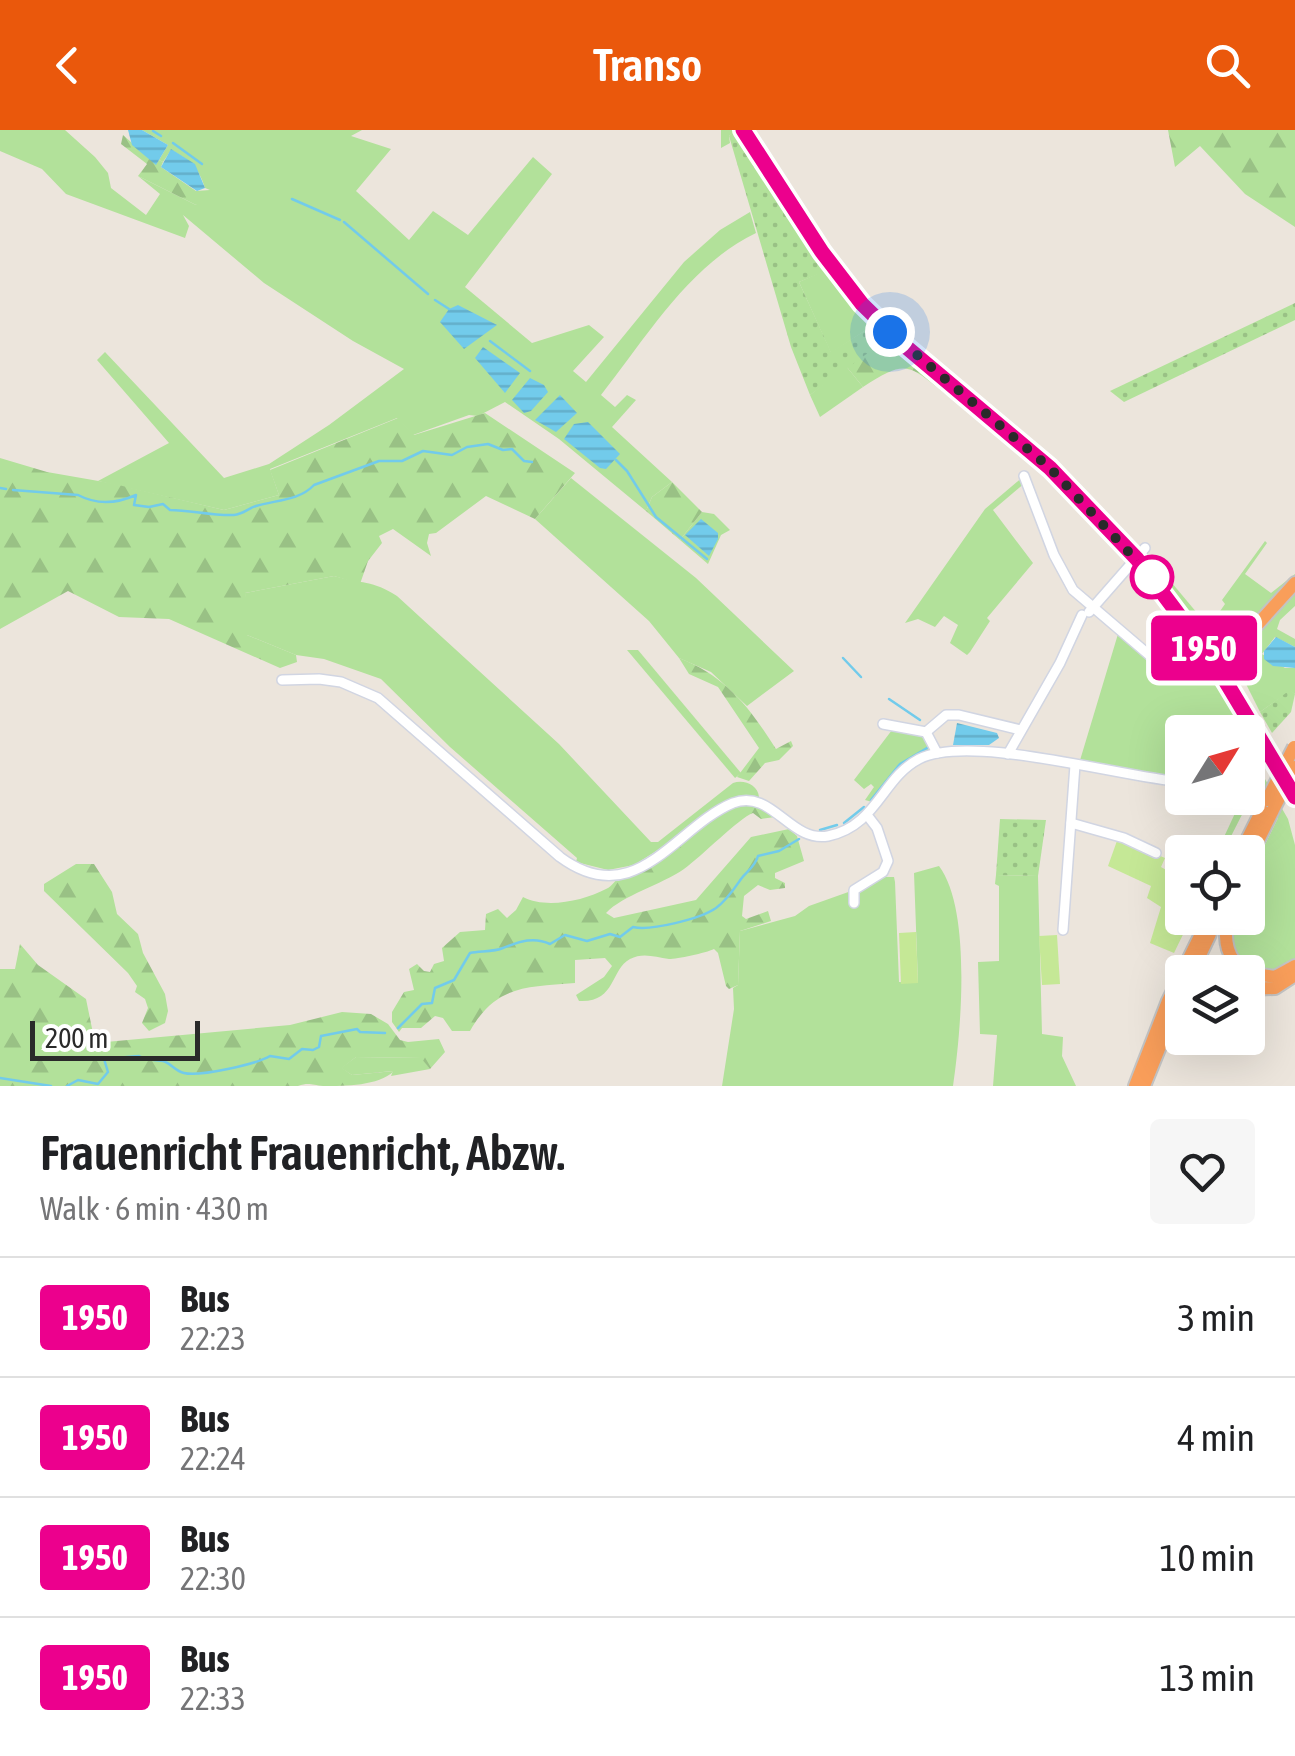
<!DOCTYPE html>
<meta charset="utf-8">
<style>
body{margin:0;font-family:"Asap Condensed",sans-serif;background:#f6f6f6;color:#202124;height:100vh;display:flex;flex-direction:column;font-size:38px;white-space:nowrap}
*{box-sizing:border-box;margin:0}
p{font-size:32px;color:#757577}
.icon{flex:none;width:55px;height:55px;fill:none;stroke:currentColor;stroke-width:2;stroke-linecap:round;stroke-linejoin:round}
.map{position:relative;height:956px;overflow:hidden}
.drawer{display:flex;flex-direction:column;background:#fff;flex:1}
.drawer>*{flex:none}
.badge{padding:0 20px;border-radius:8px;font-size:35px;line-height:65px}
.needle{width:65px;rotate:53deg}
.tools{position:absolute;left:1165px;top:585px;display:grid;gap:20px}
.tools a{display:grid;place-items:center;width:100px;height:100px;border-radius:10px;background:#fff;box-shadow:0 10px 40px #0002;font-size:50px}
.scale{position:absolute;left:30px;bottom:25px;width:170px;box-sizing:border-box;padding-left:10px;border:5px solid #2a2a2a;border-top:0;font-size:28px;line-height:35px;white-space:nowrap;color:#2a2a2a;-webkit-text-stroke:8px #fff;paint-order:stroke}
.you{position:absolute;width:50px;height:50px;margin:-25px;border:8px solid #fff;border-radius:50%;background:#1a73e8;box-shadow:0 0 0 15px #1a73e833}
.map>.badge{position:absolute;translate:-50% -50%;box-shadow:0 0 0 5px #fff}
.round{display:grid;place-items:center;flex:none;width:105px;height:105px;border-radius:10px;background:#f6f6f6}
.headline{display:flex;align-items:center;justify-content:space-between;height:170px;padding:0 40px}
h1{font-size:48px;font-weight:600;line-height:75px}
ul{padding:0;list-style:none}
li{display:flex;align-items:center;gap:30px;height:120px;padding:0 40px;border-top:2px solid #e0e0e0}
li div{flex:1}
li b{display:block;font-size:38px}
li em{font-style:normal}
li .badge{min-width:110px;font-weight:700;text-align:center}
header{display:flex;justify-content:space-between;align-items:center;height:130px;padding:0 40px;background:#ea580c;color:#fff;font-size:45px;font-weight:600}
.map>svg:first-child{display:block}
.grass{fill:#b2e19a}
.forest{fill:url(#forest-firs)}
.garden{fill:url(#garden-dots)}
.pitch{fill:#c5e896}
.water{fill:url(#water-rules)}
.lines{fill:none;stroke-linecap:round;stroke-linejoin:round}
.stream{stroke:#72cbeb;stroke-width:2.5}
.minor-casing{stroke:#d1d5e2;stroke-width:12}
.major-casing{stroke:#c3c3c3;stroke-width:14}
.highway-casing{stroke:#c3c3c3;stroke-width:16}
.minor{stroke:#fff;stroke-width:9}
.major{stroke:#eccb61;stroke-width:10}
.highway{stroke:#f99e5a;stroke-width:12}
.highway-bridge-casing{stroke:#c3c3c3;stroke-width:16;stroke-linecap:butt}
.highway-bridge{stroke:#f99e5a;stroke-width:12}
.line-casing{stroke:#fff;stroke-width:22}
.line{stroke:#ec008d;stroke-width:15}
.walk{stroke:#2a2a2a;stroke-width:10;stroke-dasharray:0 18}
.stop-dot{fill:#fff;stroke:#ec008d;stroke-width:5}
</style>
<header><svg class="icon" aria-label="back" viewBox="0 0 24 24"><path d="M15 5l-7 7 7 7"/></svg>Transo<svg class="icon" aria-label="search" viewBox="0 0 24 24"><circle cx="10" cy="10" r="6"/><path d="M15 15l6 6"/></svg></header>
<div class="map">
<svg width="1295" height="956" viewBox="0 0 1295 956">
<defs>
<pattern id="forest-firs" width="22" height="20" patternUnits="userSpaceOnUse" patternTransform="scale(2.5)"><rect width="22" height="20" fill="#b2e19a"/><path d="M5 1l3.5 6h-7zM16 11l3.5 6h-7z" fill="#99c185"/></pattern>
<pattern id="garden-dots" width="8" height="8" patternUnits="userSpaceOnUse" patternTransform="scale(2.5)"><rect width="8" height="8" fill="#b2e19a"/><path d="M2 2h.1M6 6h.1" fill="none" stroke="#99c185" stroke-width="1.8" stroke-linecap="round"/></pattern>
<pattern id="water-rules" width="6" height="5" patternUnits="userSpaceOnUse" patternTransform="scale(2.5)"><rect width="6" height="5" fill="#72cbeb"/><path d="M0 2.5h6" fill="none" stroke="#63aeca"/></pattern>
</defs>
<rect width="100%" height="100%" fill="#ece5dc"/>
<g class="grass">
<path d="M0 0H65L95 27 108 43 111 58 146 85 160 64 138 46 196 75 210 60 205 58C199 38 190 30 171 20L163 32 159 30 168 15 142 0H362L351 6 391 19 356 61 409 110 433 81 468 105 533 27 552 44 465 157 532 213 589 195 604 207 573 241 586 252 684 132 720 100 750 82 756 103C689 135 646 208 601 265L615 277 627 265 636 270 612 297 672 352 652 367 646 381 559 309 505 272 478 286 469 285 413 305 397 288 270 339 279 365 224 380 98 351 169 313 97 230 105 222 224 348 269 334 329 295 404 239 353 211 264 153 183 85 189 96 185 108 66 64 42 39 0 21Z"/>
<path d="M721 0H739C788 79 832 152 900 217L883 212 869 198 831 223 799 152 826 140 790 89 736 1 729 6 730 13 721 18Z"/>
<polygon points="846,236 863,257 820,287 810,265"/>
<polygon points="1024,346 1026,352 993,380 1033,433 987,488 990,491 970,522 967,525 950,513 958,495 944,486 935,497 918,489 905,493 985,379"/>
<polygon points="571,348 696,448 794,541 747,576 711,542 679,528 649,491 535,389"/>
<polygon points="702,382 714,384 730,400 721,405 708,434 680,410"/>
<polygon points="1265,411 1267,413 1245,444 1271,463 1295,444 1295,450 1226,513 1211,494 1225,474 1222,470"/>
<polygon points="1148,426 1151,428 1223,514 1201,502 1146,429"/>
<path d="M334 446C361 454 373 450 397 466L559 614 651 712H658L733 653C744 649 758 655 759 667L741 668 634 735 608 740 576 732 577 728 450 617 381 549 324 529 296 525 247 505 245 463Z"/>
<path d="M1144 451C1185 485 1223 560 1251 607L1253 615 1248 625V602H1182V648L1078 637 1118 504 1178 553 1198 532Z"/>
<path d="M1295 462V476L1280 490 1277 499 1295 509V517L1275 507 1262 524 1285 538H1295V564L1290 561 1260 582 1241 544 1247 538 1244 535 1240 538C1234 510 1277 481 1295 462Z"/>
<polygon points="627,520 638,520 741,643 735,648"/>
<polygon points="892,600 922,603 930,620 872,672 865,670 874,657 871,654 864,659 854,650"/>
<polygon points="1248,638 1261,642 1288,689 1295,715 1295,831 1275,843 1248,839 1231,820 1231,788 1248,788 1248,749 1278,688 1262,664 1254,661 1223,722 1217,722 1237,679 1228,673 1211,672 1211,668 1248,668"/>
<path d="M939 736C972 780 961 902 953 956H722L734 879 733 858 738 855 740 801 795 786 809 776 854 760 883 742 884 747H894L895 752 899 852 918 853 914 743Z"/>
<polygon points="996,745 1038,746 1042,904 1063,907 1062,926 1076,956 993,956 997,905 980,904 978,832 999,831 999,756 995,754"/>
<polygon points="356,927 422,928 430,939 391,946 393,941 352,945 341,938"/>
</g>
<g class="forest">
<polygon points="1168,0 1295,0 1295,97 1245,64 1200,16 1175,37"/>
<polygon points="123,5 156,34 159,30 163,32 161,37 196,61 210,60 212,69 196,75 138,46 147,34 121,14"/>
<path d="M883 212 900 217 953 261 948 266C908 235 908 228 863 257L846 236Z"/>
<polygon points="485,283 575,343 535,389 486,366 436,403 429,404 427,413 431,426 393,399 379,406 382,413 368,431 360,454 334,446 245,463 251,490 247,505 296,525 297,532 280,538 169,489 119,487 68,461 0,499 0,328 47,342 110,353 224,380 279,365 270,340 398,288 414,305"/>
<polygon points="672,352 702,382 680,410 646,381 652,367"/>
<path d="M679 528C726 546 750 578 776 619L791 611 793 616 779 630 765 633 749 651 737 647 759 618 718 557 689 544Z"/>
<path d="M753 673 766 679 775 687 761 689 753 683C739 688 701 727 684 739 661 755 623 765 606 783L614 788 696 770 751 707 789 699 797 706 804 731 775 743V748L785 753V758L770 760 758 755 744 766 742 786 746 789 768 781 771 791 740 801 738 855 729 859 726 856 718 823 714 819C706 823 677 829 669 829 655 827 643 822 630 829 610 840 616 873 579 871L576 865 604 847 612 836 605 828 575 830V853C526 857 496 855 470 901H452L443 888 435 886 421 898H402L399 902 392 892V882L404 862 414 860 409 839 417 834 424 841 430 842 434 834 444 831 442 818 460 802 485 800 486 784 498 779 507 788 516 780 523 767C546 779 583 771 606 759 613 756 616 748 623 744 637 737 653 734 666 725 696 707 716 678 753 673Z"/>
<polygon points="76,734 94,734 112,762 117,784 138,804 143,823 165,864 168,881 165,893 149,901 142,893 148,878 145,869 135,862 137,856 128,843 44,761 44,754"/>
<path d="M20 814 38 835 86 869 95 913 290 895 342 882 371 884 388 894 400 910 408 912 439 909 445 922 430 939 421 928 356 927 342 938 352 945 394 941C378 956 346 956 323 956 312 955 309 952 298 956H0V839H15Z"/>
</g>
<g class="garden">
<polygon points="736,0 790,89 826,141 799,152 831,222 869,198 883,212 810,265 791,217 729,6"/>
<polygon points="1295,173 1295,190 1124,272 1110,261"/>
<polygon points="1290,560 1295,564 1291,582 1272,603 1260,582"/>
<polygon points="1000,689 1046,690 1038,746 996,745"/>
</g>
<g class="pitch">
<polygon points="1118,708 1165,728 1161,737 1182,749 1182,788 1191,788 1174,823 1150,813 1161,777 1147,768 1151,756 1108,736"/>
<polygon points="916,802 918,853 901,854 899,803"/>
<polygon points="1057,805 1060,854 1042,855 1039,806"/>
</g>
<g class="water">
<polygon points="128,0 142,0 168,15 156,35 132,15"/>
<polygon points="171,19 195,34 205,58 197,61 161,37"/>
<polygon points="458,175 497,195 464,219 440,192 449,179"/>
<polygon points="483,217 520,243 505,263 475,228"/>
<polygon points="530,248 544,255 548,262 531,281 524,283 512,270"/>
<polygon points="560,265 577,283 556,302 535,290"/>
<polygon points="588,292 620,324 606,339 600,338 564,309 574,294"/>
<polygon points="701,389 718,403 718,409 709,426 685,405"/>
<polygon points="1276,507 1295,517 1295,538 1273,536 1264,529 1264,521"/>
<polygon points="957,593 997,603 999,608 989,615 953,615"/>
</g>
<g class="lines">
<g class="stream">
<polyline points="153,1 161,6"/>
<polyline points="173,13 202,34"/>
<polyline points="292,69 340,90"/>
<polyline points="344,92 428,164"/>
<polyline points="435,170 449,179"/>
<polyline points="490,211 530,241"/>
<polyline points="616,330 627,341 656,387 707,429"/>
<polyline points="0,358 6,359"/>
<path d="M13 360 78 365C97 375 118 373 136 365L134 375 149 377 163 374 170 380C191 380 212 386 234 385 243 384 247 379 256 376 275 370 299 371 314 355L379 331H402L423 321 452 325 467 317 488 314 503 320 512 319 524 331 532 332"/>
<polyline points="843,528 861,547"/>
<polyline points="889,569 920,590"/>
<polyline points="871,670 900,634 927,618"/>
<polyline points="844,693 864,677"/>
<polyline points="820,700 837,695"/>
<path d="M398 898 422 874 432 873 435 858 454 850 470 823C481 821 494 822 503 818 519 812 533 806 550 814L565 805 587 811 610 804 620 807 633 797C651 801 700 789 716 778 727 770 734 759 741 749 747 741 755 737 758 726L779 721 799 709"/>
<polyline points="0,948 51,956"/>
<path d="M67 956 78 950 98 954 108 942 104 929 139 926C148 931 153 929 163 931 172 934 175 941 184 943 199 947 257 934 270 926L289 929 302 919 313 920 319 917 321 906 357 899 360 902 385 903"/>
</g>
<g class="minor-casing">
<g id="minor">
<polyline points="1024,346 1054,425 1073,460 1169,542"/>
<polyline points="1089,482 1145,418"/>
<path d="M282 550 319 549 341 552 378 568 560 727C636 783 675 697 733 673 772 658 790 713 828 706 877 696 882 648 919 629 970 603 1121 647 1182 652"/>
<polyline points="883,594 926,602"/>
<polyline points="937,623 926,602 946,585 959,585 1021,600"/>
<polyline points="1008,624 1060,533 1082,485"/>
<polyline points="1248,631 1267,620"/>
<polyline points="1071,693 1124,708 1156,723"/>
<polyline points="854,773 854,760 883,742 888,731 877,698 867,685"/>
<polyline points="1063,800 1075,635"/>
</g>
</g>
<g class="major-casing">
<polyline id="major" points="743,0 822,122 862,174 905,217 1050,338 1137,429 1214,532 1295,667"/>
</g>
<g class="highway-casing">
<g id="highway">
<polyline points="1194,503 1216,516 1231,514"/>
<polyline points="1214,532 1229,526 1295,453"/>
<polyline points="1231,559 1229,538 1236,520"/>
<polyline points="1241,722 1267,670"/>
<polyline points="1248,731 1273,680"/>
<path d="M1227 788C1224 811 1226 829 1246 842"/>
<polyline points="1192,842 1210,804"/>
<polyline points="1248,843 1275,847 1295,836"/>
<polyline points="1248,859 1275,858 1295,845"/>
<polyline points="1135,956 1168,871 1209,788"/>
<polyline points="1144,956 1182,862"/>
</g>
</g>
<use href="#minor" class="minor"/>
<use href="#major" class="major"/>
<use href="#highway" class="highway"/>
<g class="highway-bridge-casing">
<g id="highway-bridge">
<polyline points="1267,670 1294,617"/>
<polyline points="1273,680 1295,637"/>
</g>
</g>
<use href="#highway-bridge" class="highway-bridge"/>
</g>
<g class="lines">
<g class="line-casing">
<polyline id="line" points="743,0 822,122 862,174 905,216 1050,338 1137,429 1214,532 1295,667"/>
</g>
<use href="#line" class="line"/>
<polyline class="walk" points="890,202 1050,338 1152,447"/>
</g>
<circle class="stop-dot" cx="1152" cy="447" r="20"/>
</svg>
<div class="tools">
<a><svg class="needle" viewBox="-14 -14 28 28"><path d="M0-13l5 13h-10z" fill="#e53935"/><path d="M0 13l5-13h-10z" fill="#757577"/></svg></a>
<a><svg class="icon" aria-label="locate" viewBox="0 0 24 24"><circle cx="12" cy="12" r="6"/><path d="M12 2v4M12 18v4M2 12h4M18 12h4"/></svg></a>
<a><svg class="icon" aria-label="layers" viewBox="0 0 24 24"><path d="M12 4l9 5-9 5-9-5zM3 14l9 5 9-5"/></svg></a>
</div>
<div class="scale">200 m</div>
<div class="you" style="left:890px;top:202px"></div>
<b class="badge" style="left:1204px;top:518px;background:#ec008d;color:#fff">1950</b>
</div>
<section class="drawer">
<div class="headline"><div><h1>Frauenricht Frauenricht, Abzw.</h1><p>Walk · 6 min · 430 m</p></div><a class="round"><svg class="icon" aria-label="heart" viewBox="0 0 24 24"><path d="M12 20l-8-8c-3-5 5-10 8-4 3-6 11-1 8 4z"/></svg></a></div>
<ul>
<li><span class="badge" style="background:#ec008d;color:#fff">1950</span><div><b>Bus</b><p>22:23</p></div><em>3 min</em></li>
<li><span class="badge" style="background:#ec008d;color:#fff">1950</span><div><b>Bus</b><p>22:24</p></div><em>4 min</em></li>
<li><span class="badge" style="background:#ec008d;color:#fff">1950</span><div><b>Bus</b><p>22:30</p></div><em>10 min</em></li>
<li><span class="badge" style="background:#ec008d;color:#fff">1950</span><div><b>Bus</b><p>22:33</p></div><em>13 min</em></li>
</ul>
</section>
